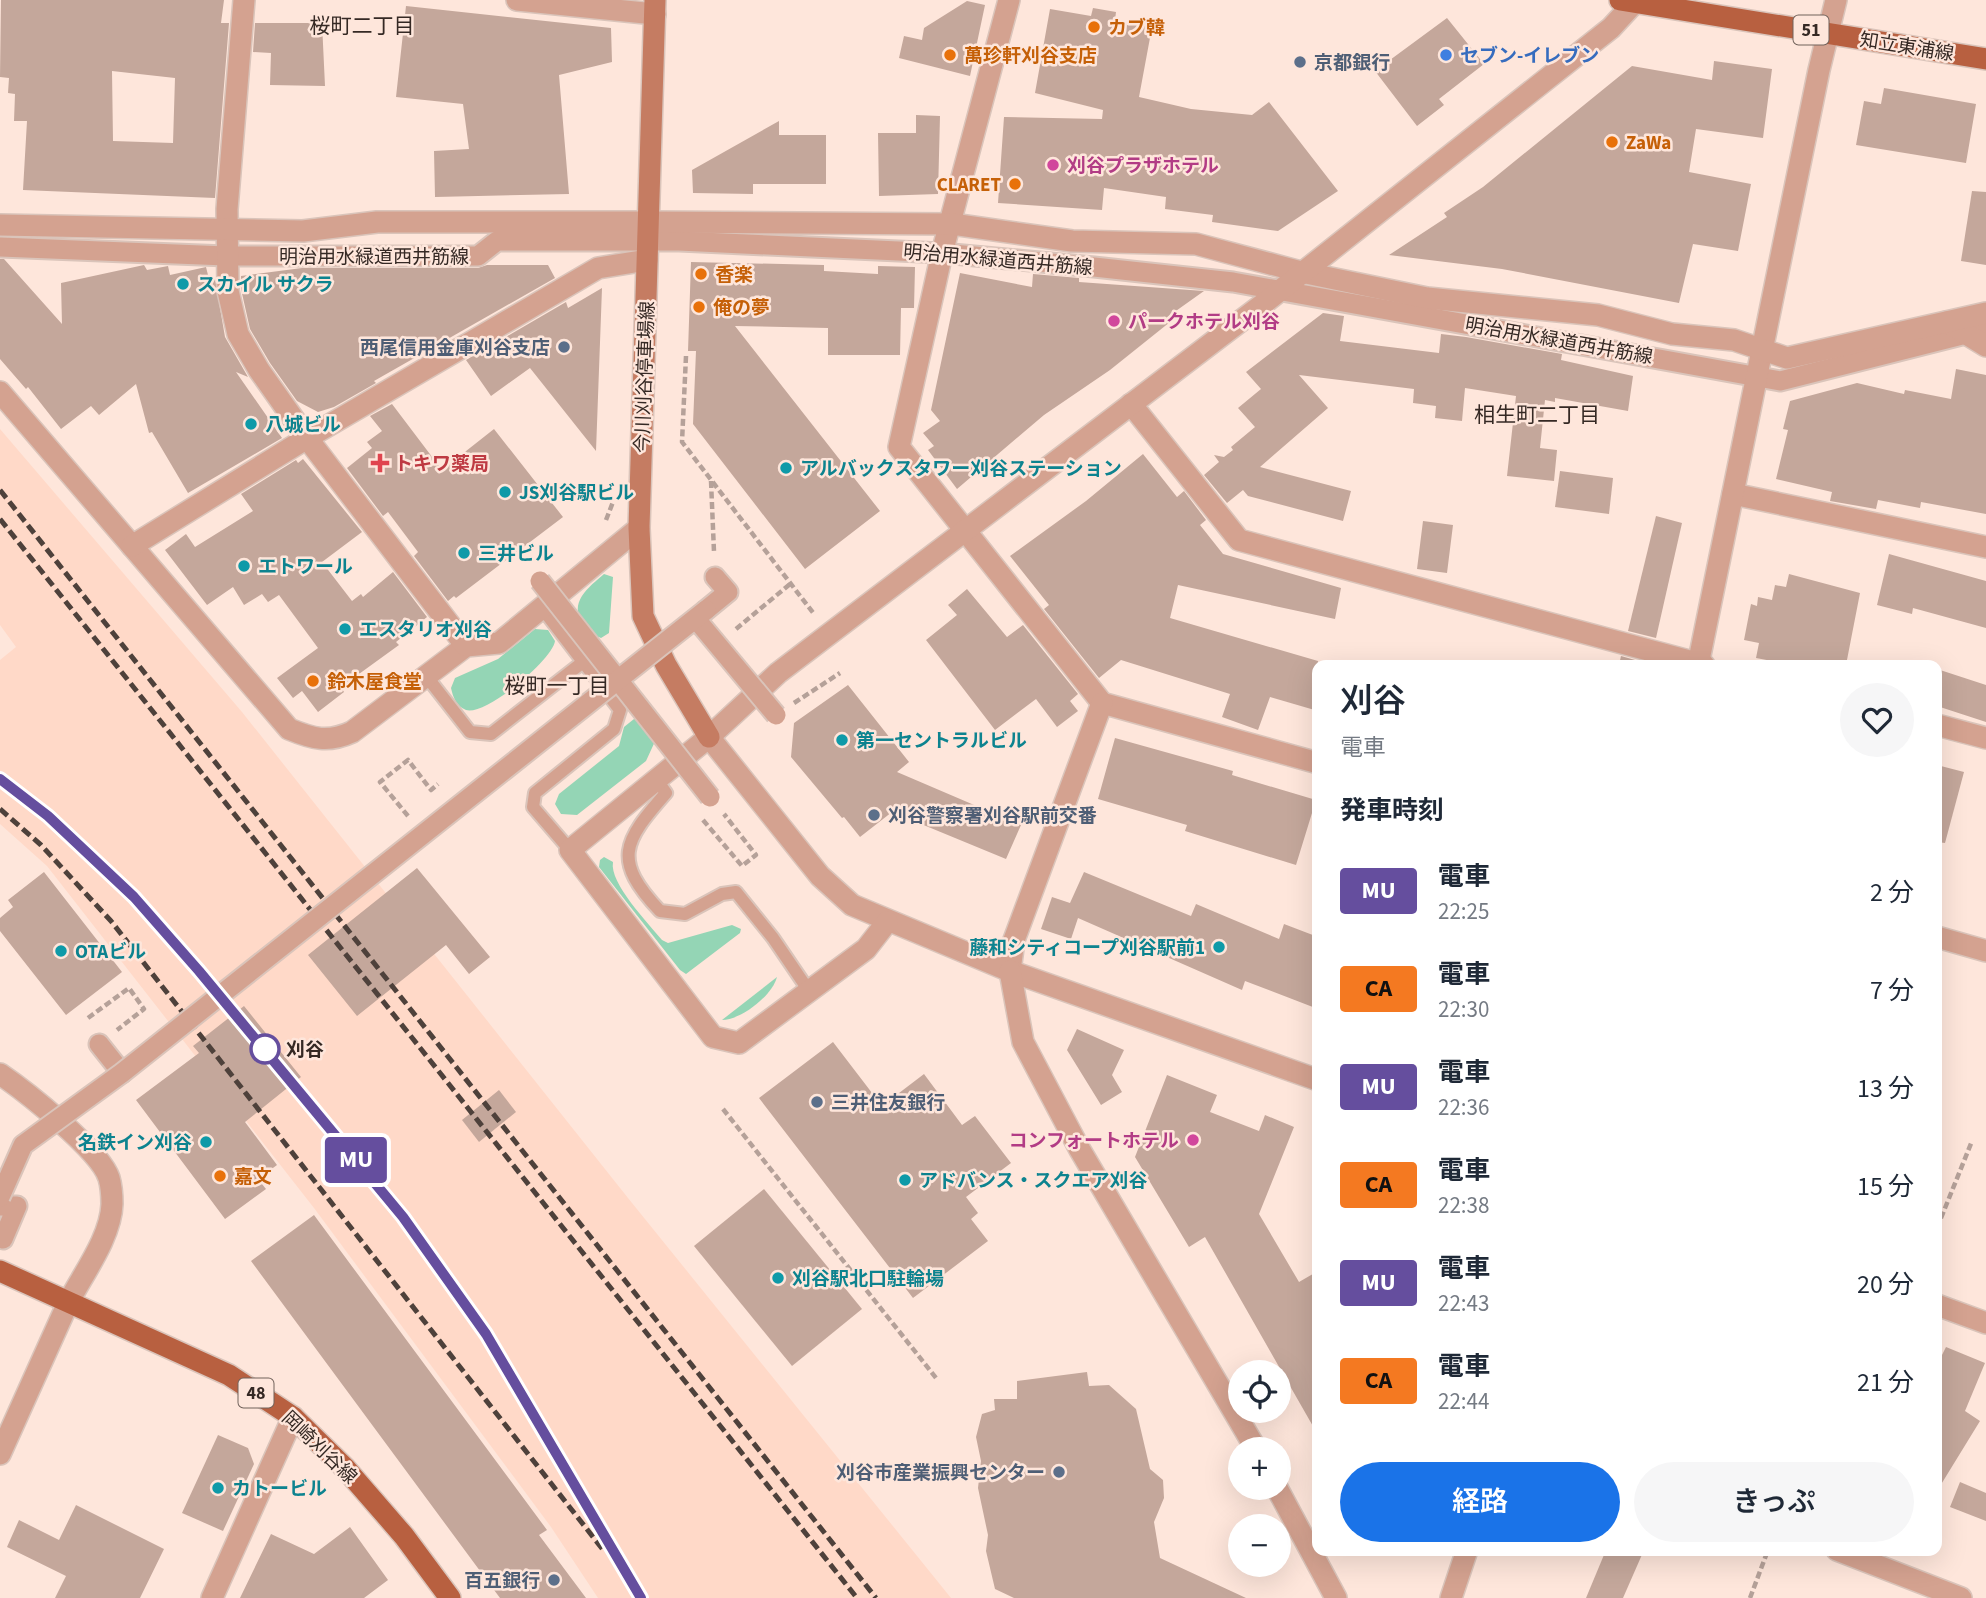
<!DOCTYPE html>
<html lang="ja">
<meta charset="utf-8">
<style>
body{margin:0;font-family:"Source Sans 3","Noto Sans JP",sans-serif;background:#f6f6f7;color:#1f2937;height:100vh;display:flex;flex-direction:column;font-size:26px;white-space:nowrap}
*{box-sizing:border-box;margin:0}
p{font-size:23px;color:#747a83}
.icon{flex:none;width:38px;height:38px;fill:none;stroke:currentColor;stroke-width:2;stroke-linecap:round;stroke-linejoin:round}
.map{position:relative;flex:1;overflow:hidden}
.details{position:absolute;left:1312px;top:660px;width:630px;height:896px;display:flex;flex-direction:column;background:#fff;border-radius:14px;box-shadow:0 7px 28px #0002}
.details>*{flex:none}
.badge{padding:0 14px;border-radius:5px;font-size:24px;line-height:46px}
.buttons{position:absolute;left:1228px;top:1360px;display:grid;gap:14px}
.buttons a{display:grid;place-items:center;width:63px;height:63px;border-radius:50%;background:#fff;box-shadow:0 7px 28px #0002;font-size:35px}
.map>.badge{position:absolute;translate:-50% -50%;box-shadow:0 0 0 4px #fff}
h2{padding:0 28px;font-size:26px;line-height:63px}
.round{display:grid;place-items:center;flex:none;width:74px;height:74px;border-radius:37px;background:#f6f6f7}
.headline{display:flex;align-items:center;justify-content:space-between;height:119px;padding:0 28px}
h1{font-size:33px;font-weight:600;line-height:52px}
.action{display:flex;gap:14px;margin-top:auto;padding:14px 28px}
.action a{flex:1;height:80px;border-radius:42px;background:#1a73e8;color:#fff;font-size:28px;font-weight:600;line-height:80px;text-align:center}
.action a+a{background:#f6f6f7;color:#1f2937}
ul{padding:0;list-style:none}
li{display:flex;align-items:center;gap:21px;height:98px;padding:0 28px}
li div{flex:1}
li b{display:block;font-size:26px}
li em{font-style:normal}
li .badge{min-width:77px;font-weight:700;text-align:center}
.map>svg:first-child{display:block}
.built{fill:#ffd9c8}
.green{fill:#94d5b5}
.building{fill:#c4a79b;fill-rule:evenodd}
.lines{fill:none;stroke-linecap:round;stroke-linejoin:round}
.service-casing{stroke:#dac4ba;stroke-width:16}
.pedestrian-casing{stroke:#dac4ba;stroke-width:23}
.minor-casing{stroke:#dac4ba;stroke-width:24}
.tertiary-casing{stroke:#dac4ba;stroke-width:24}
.secondary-casing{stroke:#dac4ba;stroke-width:24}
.primary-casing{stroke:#dac4ba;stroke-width:24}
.path{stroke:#b5a199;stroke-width:4.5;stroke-dasharray:7 3.5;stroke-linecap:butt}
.service{stroke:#d4a290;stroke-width:12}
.pedestrian{stroke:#d4a290;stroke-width:19}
.minor{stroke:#d4a290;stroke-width:21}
.tertiary{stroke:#d4a290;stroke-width:21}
.secondary{stroke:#c57c62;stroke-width:21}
.primary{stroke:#b86040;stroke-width:21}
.rail{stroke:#4e413b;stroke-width:5;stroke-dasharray:10 5;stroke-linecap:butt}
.pedestrian-bridge-casing{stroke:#dac4ba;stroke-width:23;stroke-linecap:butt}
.pedestrian-bridge{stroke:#d4a290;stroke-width:19}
.line-casing{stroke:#fff;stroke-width:16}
.line{stroke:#654e9e;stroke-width:10}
.food-dot{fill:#e8710a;stroke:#fee6db;stroke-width:2.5}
.shop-dot{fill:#3f7fe0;stroke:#fee6db;stroke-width:2.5}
.service-dot{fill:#5c6f8a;stroke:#fee6db;stroke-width:2.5}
.hotel-dot{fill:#d1479c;stroke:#fee6db;stroke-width:2.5}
.culture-dot{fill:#0f9aa8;stroke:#fee6db;stroke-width:2.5}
.health-dot{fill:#e0444e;stroke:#fee6db;stroke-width:2.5}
.stop-dot{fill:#fff;stroke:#654e9e;stroke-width:3.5}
.labels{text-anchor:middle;stroke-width:5;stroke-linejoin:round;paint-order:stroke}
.shield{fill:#fee6db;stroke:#71625b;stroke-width:2}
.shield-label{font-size:18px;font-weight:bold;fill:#352924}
.food-label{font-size:19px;font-weight:bold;fill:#c56008;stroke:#fee6db;text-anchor:start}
.street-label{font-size:19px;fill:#352924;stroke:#fee6db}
.shop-label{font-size:19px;font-weight:bold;fill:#366cbe;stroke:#fee6db;text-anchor:start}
.service-label{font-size:19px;font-weight:bold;fill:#4e5e75;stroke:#fee6db;text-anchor:start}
.hotel-label{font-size:19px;font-weight:bold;fill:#b23c85;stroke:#fee6db;text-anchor:start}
.culture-label{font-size:19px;font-weight:bold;fill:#0d838f;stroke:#fee6db;text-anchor:start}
.health-label{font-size:19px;font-weight:bold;fill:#be3a42;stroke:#fee6db;text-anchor:start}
.stop-label{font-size:19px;font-weight:bold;fill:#352924;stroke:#fee6db;text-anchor:start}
.neighbourhood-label{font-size:21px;fill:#352924;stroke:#fee6db}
</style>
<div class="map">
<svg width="1986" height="1598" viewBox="0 0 1986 1598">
<rect width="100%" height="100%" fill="#fee6db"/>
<polygon class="built" points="0,429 242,712 628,1198 951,1598 598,1598 551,1527 314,1208 47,866 0,824 0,660 16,647 0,625"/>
<g class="green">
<path d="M604 574 613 577 609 633 601 638C593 635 589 630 584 624 567 603 589 587 604 574Z"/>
<path d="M535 629 548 630 555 641C553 659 486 716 466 710 456 706 453 697 451 688L455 678 498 659Z"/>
<polygon points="634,719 643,720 657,737 646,761 577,815 561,814 555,804 559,794 619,746 624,727"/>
<path d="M604 857 613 862C609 883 649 924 662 940L668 943 732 925 741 929 740 933 686 974 680 970 599 867 600 860Z"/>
<path d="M777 977C772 996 741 1020 722 1020Z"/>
</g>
<g class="building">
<path d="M1 0H224L221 23H229L215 198 23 190 27 121H14L15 94 8 93 9 78 0 77ZM112 71 175 78 173 143 113 141Z"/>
<polygon points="967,1 985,5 970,76 899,58 904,36 922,40 924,28"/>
<polygon points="406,6 611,28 612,62 559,75 569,194 435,197 434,151 469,149 463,104 396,97"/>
<polygon points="1093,8 1116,12 1115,20 1152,27 1139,97 1191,109 1252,115 1269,102 1338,191 1278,231 1212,222 1213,215 1165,209 1166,197 1104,188 1102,210 998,203 1004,117 1102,119 1103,110 1035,93 1050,9 1091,16"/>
<polygon points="1447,18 1484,64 1439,99 1444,105 1417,126 1375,71"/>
<polygon points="255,23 322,23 325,86 270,85 271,53 253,52"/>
<polygon points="1714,61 1772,69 1763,138 1696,129 1689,172 1751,184 1738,251 1693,244 1679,303 1502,269 1389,255 1447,217 1444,213 1483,187 1632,66 1712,80"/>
<polygon points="1884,88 1976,104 1966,163 1856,145 1864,101 1881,104"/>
<polygon points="916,115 940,116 938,194 879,196 878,133 916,133"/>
<polygon points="779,121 779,135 826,135 826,184 753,184 753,194 693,193 692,170"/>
<polygon points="1972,191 1986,192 1986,265 1961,261"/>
<polygon points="0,259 4,259 62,324 61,283 144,265 147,270 168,266 170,275 206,267 209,279 215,279 225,337 248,377 236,372 282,438 188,493 152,432 149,433 136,384 99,415 91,406 61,429 28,387 26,389 0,359"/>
<polygon points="691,262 824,265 824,271 878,274 878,266 915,267 914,308 901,308 900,355 828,355 828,328 735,326 880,511 805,569 693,424 696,351 688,351"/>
<polygon points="487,265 548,265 555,278 374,381 376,383 334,407 318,412 297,401 270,363 250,329 241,289 241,276 302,268 478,268"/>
<polygon points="960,273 1032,287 1033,274 1079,278 1079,282 1204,291 1166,318 1170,322 1110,370 1044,415 957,489 928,450 934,446 923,433 940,421 931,410"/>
<polygon points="602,288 596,451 530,368 491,396 466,360 566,302 568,308"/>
<polygon points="1323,313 1344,316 1340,341 1439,353 1441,334 1466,337 1562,354 1561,360 1633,376 1628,411 1555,398 1555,402 1545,400 1540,448 1557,450 1554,481 1507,476 1516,396 1465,388 1462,421 1435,418 1436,406 1413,403 1414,389 1299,375 1328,408 1260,467 1351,491 1343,521 1248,496 1243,490 1227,503 1204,475 1219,462 1214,455 1224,457 1233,450 1231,447 1255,427 1238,408 1261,389 1246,372"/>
<polygon points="1956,369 1986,375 1986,514 1921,502 1920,508 1878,500 1876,509 1830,501 1832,492 1776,479 1788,430 1783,429 1790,401 1857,383 1904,394 1905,390 1951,399"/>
<polygon points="392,404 442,470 494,429 563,517 456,598 454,596 448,601 414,556 418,552 388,512 383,516 347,468 372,448 367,442 382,431 370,416"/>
<polygon points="1143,454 1177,497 1184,491 1206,520 1200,525 1223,554 1341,588 1335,619 1178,585 1170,618 1318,661 1318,711 1270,697 1258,730 1222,717 1230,694 1121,660 1099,678 1044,609 1049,605 1010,556 1086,501"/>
<polygon points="303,459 362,532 322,562 352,601 361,594 363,597 393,572 427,617 396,642 399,645 341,687 344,692 318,712 302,691 293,698 277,678 318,648 279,595 268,602 262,594 244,605 233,587 207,605 165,550 186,534 195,547 253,511 241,494 296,460 298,463"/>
<polygon points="1560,471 1613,478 1609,514 1555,507"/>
<polygon points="1656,516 1682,523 1656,638 1628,631"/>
<polygon points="1423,521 1453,525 1447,573 1417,569"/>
<polygon points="1889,554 1986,581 1986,628 1913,608 1912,614 1877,605"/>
<polygon points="1789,574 1860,593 1846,665 1793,665 1756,658 1759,643 1744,640 1751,604 1757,606 1758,597 1772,600 1775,585 1786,587"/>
<polygon points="967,589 1007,637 1023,625 1078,694 1070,701 1078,711 1057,727 1036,699 995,730 926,640 957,615 948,605"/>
<polygon points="1621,656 1649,664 1649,665 1619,665"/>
<polygon points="1937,669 1986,685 1986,722 1937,706"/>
<polygon points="848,685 909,762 897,772 1021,825 1006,859 892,812 860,837 844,817 842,818 791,757 794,723"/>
<polygon points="1115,738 1233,771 1232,775 1316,800 1296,865 1185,831 1187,825 1098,799"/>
<polygon points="1937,765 1964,772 1945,843 1937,842"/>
<polygon points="417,868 490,957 469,974 446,945 357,1016 308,955"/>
<polygon points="44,872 122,972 66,1015 0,931 0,918 13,907 8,900"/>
<polygon points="1084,872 1191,916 1196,904 1279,939 1284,924 1318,937 1318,1009 1245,981 1242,990 1078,918 1071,939 1041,929 1052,897 1070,903"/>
<polygon points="244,1006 301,1077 245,1122 277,1165 258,1179 266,1189 225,1219 136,1100 199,1053 193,1046"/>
<polygon points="1077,1029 1124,1050 1112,1075 1122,1092 1101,1105 1067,1050"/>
<polygon points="833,1042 882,1106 924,1074 962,1125 975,1116 1011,1163 966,1197 978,1213 971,1219 988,1241 913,1298 759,1098"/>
<polygon points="1167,1075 1217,1095 1210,1112 1259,1131 1265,1115 1294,1127 1259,1214 1299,1282 1318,1271 1318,1435 1205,1237 1189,1247 1135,1157"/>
<polygon points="499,1090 516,1112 479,1142 462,1120"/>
<polygon points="764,1189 862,1309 792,1366 694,1246"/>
<polygon points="314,1215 547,1530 539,1535 586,1598 500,1598 251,1261"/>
<polygon points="1946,1347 1985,1363 1965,1411 1980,1421 1937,1491 1937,1365"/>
<polygon points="1087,1372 1089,1386 1109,1385 1136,1409 1150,1469 1163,1480 1164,1498 1154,1522 1160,1558 1246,1598 1014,1598 995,1589 986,1551 988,1535 978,1488 981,1461 976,1437 982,1414 995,1410 994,1399 1017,1399 1017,1381"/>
<polygon points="218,1435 248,1448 254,1464 223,1531 182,1513"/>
<polygon points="1960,1482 1986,1493 1986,1521 1950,1507"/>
<polygon points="76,1505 164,1549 140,1598 55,1598 66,1576 7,1547 19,1520 59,1540"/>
<polygon points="350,1527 388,1580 364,1598 240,1598 271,1534 314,1554"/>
<polygon points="1606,1550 1644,1550 1623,1598 1586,1598"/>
</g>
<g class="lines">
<g class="service-casing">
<g id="service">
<polyline points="542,608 620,710 614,729 535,793 533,807 570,850"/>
<polyline points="427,677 470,732 491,734 583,662"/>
<path d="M656 779 666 793C623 842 612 860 660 911L685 914 722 894 736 892 773 938 809 991"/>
</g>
</g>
<g class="pedestrian-casing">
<g id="pedestrian">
<polyline points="0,247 226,256 478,256 497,241 679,241 942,253 1094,267 1233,282 1780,381 1986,329"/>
<polyline points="706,610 728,592 715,577"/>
<polyline points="99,1044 122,1073"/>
<polyline points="0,1206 17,1206 3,1239 0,1237"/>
</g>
</g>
<g class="minor-casing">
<g id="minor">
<polyline points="244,0 227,209 228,291 238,334 259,370 307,438 598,268 647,260"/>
<polyline points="517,0 655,14"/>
<polyline points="1009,0 942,253 899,447 1102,703 1318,763"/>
<polyline points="0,225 303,231 377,222 648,222"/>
<polyline points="1947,322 1986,346"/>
<path d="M0 392 289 729C313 739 328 743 352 732L466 646 499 643 639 528"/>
<polyline points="1131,404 1239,540 1704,665"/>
<polyline points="1733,494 1986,547"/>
<polyline points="132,546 307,438 466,646"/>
<polyline points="1698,665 1819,70 1836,0"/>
<polyline points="1937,725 1986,738"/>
<polyline points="1937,937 1986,951"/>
<polyline points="1010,971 1014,940 1102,703"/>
<path d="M0 1074C25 1091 100 1150 109 1178 111 1185 112 1197 112 1204 111 1237 83 1274 68 1303"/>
<polyline points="1837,1550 1961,1598"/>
<polyline points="212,1598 293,1417"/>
</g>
</g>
<g class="tertiary-casing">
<g id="tertiary">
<polyline points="648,222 952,224 1072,241 1196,244 1301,272 1427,298 1598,315 1672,334 1734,340 1787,358 1986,313"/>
<polyline points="709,737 820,876 852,905 1010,971 1318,1080"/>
<polyline points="887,922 866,949 739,1043 713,1037 570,850 709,737 778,673 1263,304 1611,28 1635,2"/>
<polyline points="1010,971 1023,1042 1080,1150 1256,1449"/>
<polyline points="1937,1305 1986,1323"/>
<polyline points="0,1454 68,1303"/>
<polyline points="1277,1488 1336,1598"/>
<polyline points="1451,1598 1467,1550"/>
</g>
</g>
<g class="secondary-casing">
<polyline id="secondary" points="655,0 639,528 643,616 666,665 709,737"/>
</g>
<g class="primary-casing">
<g id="primary">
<polyline points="1620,0 1986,59"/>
<polyline points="0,1271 229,1375 293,1417 345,1468 404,1536 450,1598"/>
</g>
</g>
<g class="path">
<polyline points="686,356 682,442 814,614"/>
<polyline points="711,481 714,552"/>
<polyline points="606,520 613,502"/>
<polyline points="736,629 790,584"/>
<polyline points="794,703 840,673"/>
<polyline points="408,816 380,782 408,760 431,790 438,784"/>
<polyline points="703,820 742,866 756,855 724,814"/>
<polyline points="88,1018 129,988 144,1009 117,1030"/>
<polyline points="723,1109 936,1378"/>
<polyline points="1937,1228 1972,1141"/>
<polyline points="1750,1598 1768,1550"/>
</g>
<use href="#service" class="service"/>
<use href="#pedestrian" class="pedestrian"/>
<use href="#minor" class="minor"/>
<use href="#tertiary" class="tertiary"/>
<use href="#secondary" class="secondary"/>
<use href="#primary" class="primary"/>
<g class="rail">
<polyline points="0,490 876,1598"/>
<polyline points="0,519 857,1598"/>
<polyline points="0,779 48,816 134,897 403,1217 486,1334 641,1598"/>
<polyline points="0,809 41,845 111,921 604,1551"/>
</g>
<g class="pedestrian-bridge-casing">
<g id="pedestrian-bridge">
<polyline points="540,581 710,797"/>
<polyline points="696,619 776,715"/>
<polyline points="0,1197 23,1145 122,1073 706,610"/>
</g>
</g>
<use href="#pedestrian-bridge" class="pedestrian-bridge"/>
</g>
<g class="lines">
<g class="line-casing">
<polyline id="line" points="0,779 48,816 134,897 199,971 403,1217 486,1334 641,1598"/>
</g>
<use href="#line" class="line"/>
</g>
<g class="food-dot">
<circle cx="1094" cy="27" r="7"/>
<circle cx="950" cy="55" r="7"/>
<circle cx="1612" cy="142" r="7"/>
<circle cx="1015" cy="184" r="7"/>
<circle cx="701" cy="274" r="7"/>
<circle cx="699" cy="307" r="7"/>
<circle cx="313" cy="681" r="7"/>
<circle cx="220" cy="1176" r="7"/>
</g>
<circle class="shop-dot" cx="1446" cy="55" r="7"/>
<g class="service-dot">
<circle cx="1300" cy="62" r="7"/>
<circle cx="564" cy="347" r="7"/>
<circle cx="874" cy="815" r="7"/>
<circle cx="817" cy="1102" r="7"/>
<circle cx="1059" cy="1472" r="7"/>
<circle cx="554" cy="1580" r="7"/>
</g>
<g class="hotel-dot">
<circle cx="1053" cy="165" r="7"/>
<circle cx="1114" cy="321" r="7"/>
<circle cx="1193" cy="1140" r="7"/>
</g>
<g class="culture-dot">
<circle cx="183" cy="284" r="7"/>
<circle cx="251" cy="424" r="7"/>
<circle cx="786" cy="468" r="7"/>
<circle cx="505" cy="492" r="7"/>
<circle cx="464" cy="553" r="7"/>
<circle cx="244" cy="566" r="7"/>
<circle cx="345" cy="629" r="7"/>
<circle cx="842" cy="740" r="7"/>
<circle cx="1219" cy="947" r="7"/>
<circle cx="61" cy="951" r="7"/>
<circle cx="206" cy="1142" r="7"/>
<circle cx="905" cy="1180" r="7"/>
<circle cx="778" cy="1278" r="7"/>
<circle cx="218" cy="1488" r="7"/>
</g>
<path class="health-dot" d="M376.5 452.5h7v7h7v7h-7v7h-7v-7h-7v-7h7z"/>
<circle class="stop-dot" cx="265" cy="1049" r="14"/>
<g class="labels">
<g class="shield">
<rect x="1793.5" y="15.5" width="35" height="29" rx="5"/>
<rect x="238.5" y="1378.5" width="35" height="29" rx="5"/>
</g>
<g class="shield-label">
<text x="1811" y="36">51</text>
<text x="256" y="1399">48</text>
</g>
<g class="food-label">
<text x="1108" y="34">カブ韓</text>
<text x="964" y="62">萬珍軒刈谷支店</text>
<text x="1626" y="149">ZaWa</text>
<text x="1001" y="191" text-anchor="end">CLARET</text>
<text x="715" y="281">香楽</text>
<text x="713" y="314">俺の夢</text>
<text x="327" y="688">鈴木屋食堂</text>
<text x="234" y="1183">嘉文</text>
</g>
<g class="street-label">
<text transform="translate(1907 46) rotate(9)" y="7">知立東浦線</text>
<text x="374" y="263">明治用水緑道西井筋線</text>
<text transform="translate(998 259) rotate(5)" y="7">明治用水緑道西井筋線</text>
<text transform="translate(1559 340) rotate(10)" y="7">明治用水緑道西井筋線</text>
<text transform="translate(644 377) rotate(-88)" y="7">今川刈谷停車場線</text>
<text transform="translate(320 1447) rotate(44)" y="7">岡崎刈谷線</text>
</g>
<g class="shop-label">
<text x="1460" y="62">セブン-イレブン</text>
</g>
<g class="service-label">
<text x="1314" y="69">京都銀行</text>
<text x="550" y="354" text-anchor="end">西尾信用金庫刈谷支店</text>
<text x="888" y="822">刈谷警察署刈谷駅前交番</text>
<text x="831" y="1109">三井住友銀行</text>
<text x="1045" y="1479" text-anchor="end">刈谷市産業振興センター</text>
<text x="540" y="1587" text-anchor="end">百五銀行</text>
</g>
<g class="hotel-label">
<text x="1067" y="172">刈谷プラザホテル</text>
<text x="1128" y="328">パークホテル刈谷</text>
<text x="1179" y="1147" text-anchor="end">コンフォートホテル</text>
</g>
<g class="culture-label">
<text x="197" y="291">スカイル サクラ</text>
<text x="265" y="431">八城ビル</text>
<text x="800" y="475">アルバックスタワー刈谷ステーション</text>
<text x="519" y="499">JS刈谷駅ビル</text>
<text x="478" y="560">三井ビル</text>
<text x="258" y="573">エトワール</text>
<text x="359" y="636">エスタリオ刈谷</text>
<text x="856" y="747">第一セントラルビル</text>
<text x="1205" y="954" text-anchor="end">藤和シティコープ刈谷駅前1</text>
<text x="75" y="958">OTAビル</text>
<text x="192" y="1149" text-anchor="end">名鉄イン刈谷</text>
<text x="919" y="1187">アドバンス・スクエア刈谷</text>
<text x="792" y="1285">刈谷駅北口駐輪場</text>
<text x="232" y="1495">カトービル</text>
</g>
<g class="health-label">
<text x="394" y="470">トキワ薬局</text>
</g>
<g class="stop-label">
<text x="286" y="1056">刈谷</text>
</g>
<g class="neighbourhood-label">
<text x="362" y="33">桜町二丁目</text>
<text x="1537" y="422">相生町二丁目</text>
<text x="557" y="693">桜町一丁目</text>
</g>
</g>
</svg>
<div class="buttons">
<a><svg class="icon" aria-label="locate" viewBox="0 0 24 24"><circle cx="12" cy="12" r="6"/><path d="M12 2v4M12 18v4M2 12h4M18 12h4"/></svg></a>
<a>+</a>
<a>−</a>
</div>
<b class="badge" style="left:356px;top:1160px;background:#654e9e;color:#fff">MU</b>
<section class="details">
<div class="headline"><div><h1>刈谷</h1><p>電車</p></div><a class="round"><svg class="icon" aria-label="heart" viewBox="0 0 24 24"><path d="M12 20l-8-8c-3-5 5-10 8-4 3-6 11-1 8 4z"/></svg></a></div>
<h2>発車時刻</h2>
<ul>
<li><span class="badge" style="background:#654e9e;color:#fff">MU</span><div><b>電車</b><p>22:25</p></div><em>2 分</em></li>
<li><span class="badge" style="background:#f47921;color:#111">CA</span><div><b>電車</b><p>22:30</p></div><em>7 分</em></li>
<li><span class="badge" style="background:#654e9e;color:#fff">MU</span><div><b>電車</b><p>22:36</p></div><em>13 分</em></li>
<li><span class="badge" style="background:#f47921;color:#111">CA</span><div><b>電車</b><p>22:38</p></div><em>15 分</em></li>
<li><span class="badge" style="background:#654e9e;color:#fff">MU</span><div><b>電車</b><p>22:43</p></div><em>20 分</em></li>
<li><span class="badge" style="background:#f47921;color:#111">CA</span><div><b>電車</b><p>22:44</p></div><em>21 分</em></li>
</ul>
<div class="action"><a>経路</a><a>きっぷ</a></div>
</section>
</div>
